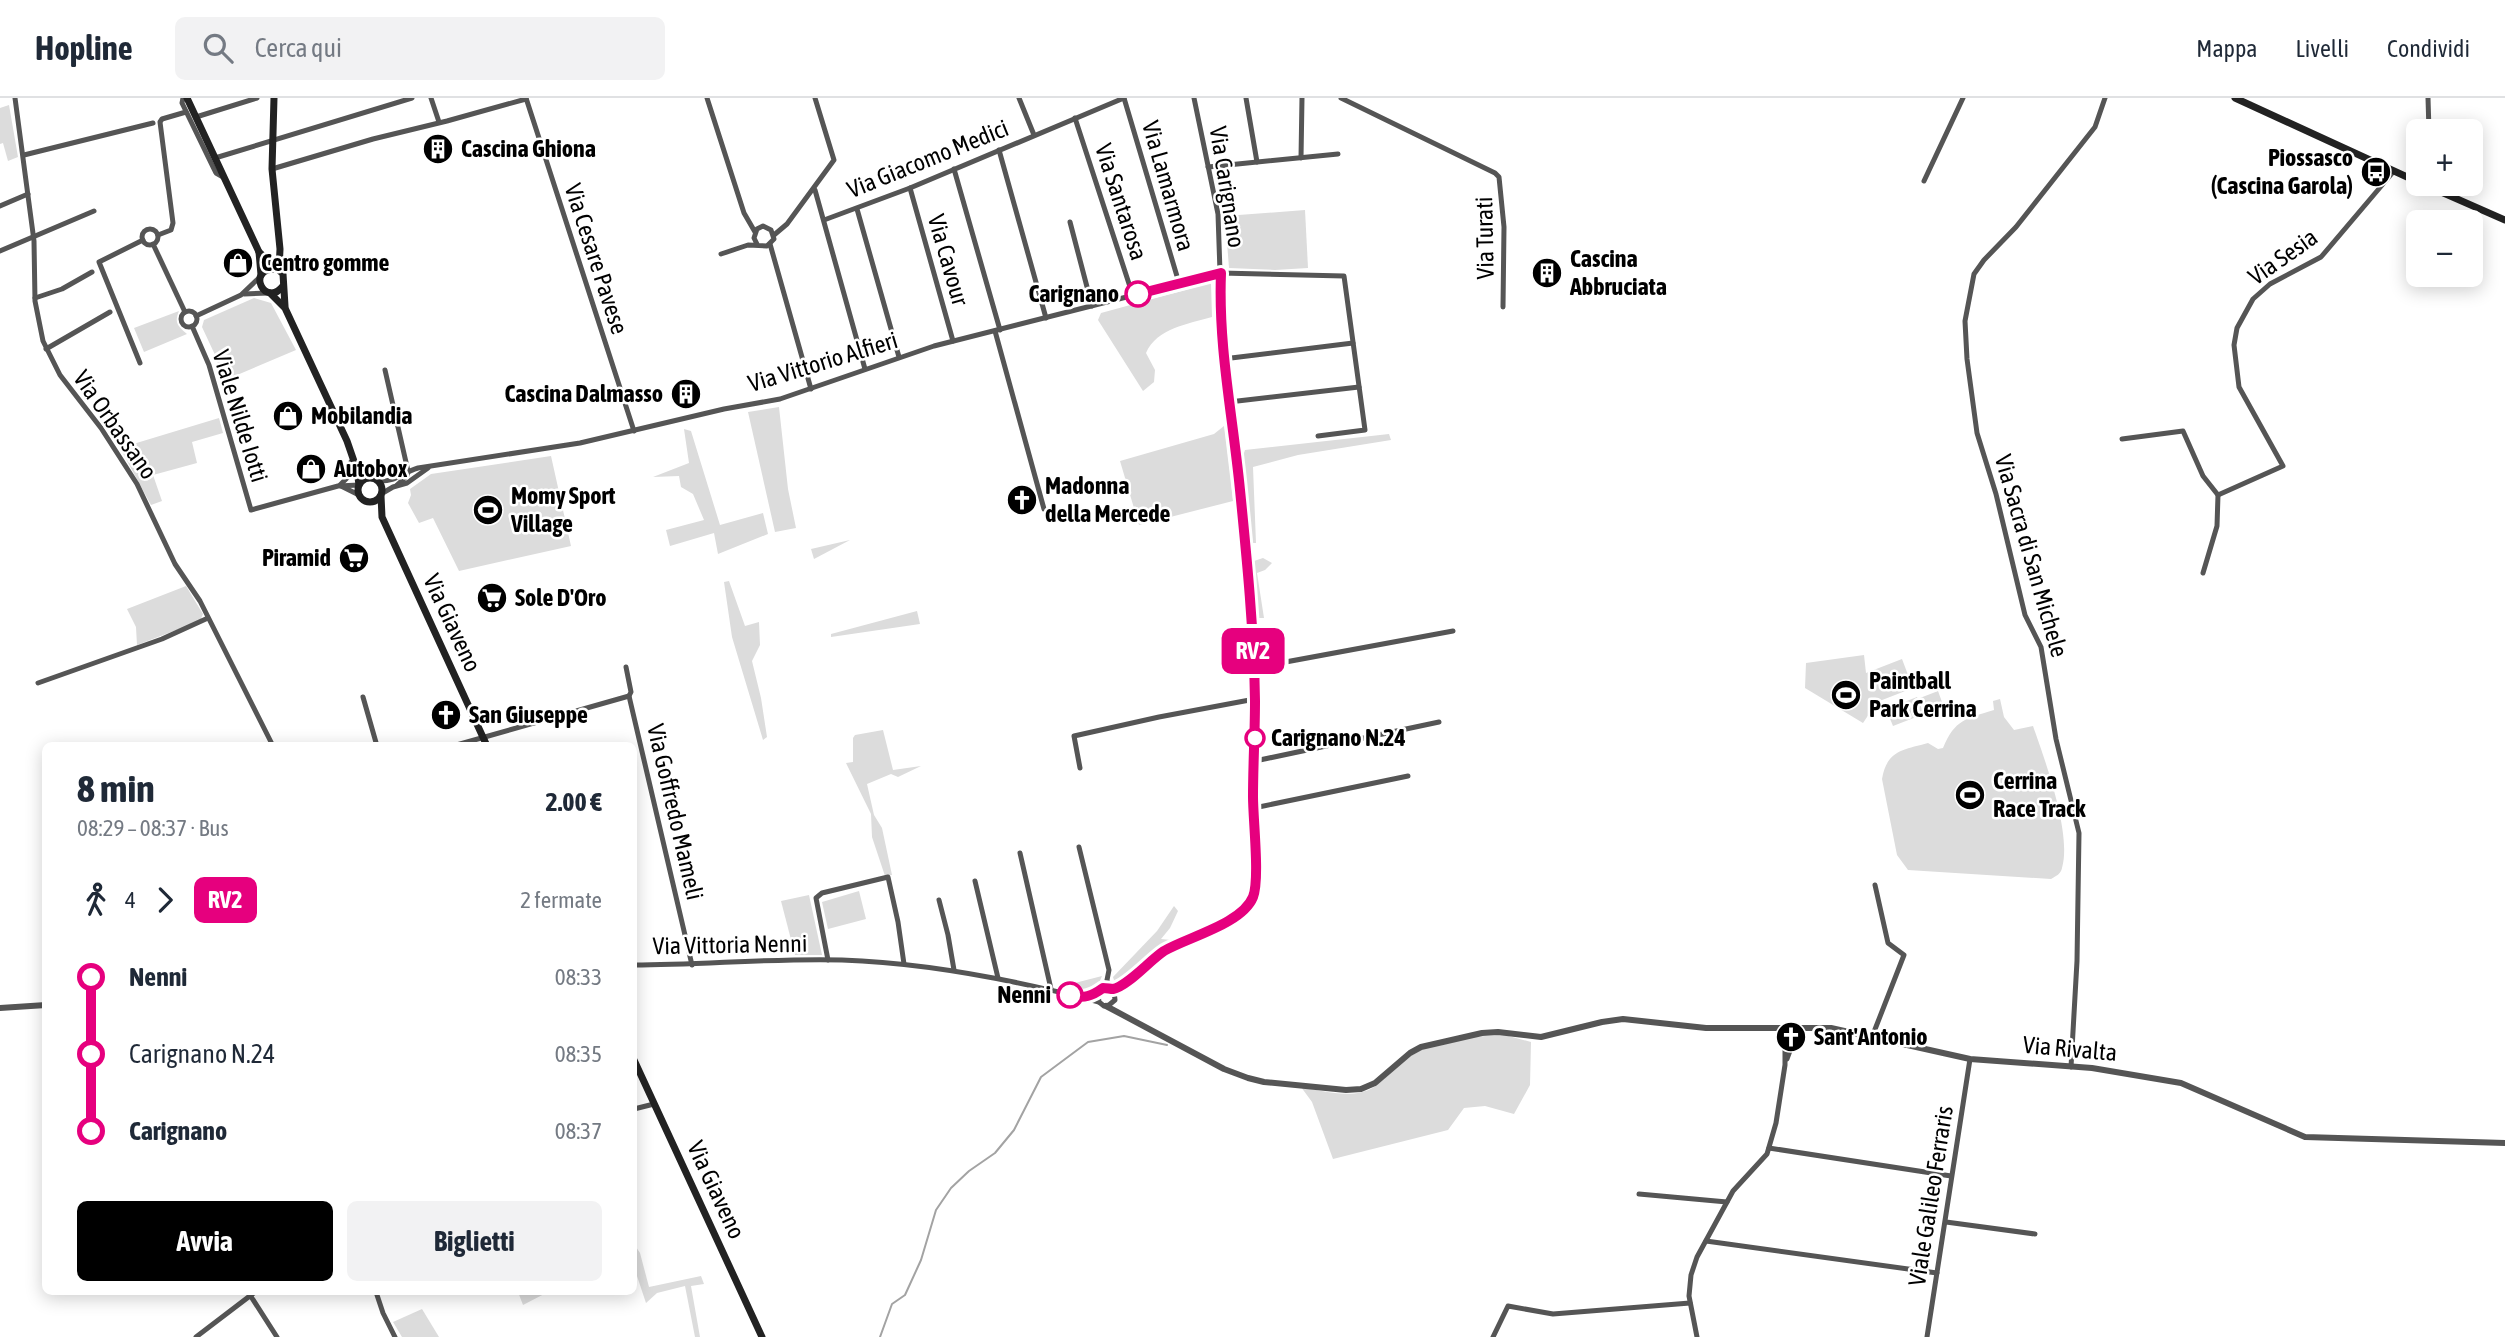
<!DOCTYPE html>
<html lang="it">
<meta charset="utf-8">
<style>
body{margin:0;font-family:"Asap Condensed",sans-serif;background:#f2f2f3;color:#1f2937;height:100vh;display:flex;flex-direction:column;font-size:26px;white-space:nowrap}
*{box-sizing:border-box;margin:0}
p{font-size:23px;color:#747a83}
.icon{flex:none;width:38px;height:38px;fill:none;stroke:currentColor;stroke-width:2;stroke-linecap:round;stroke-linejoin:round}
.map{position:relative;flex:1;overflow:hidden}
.sheet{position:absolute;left:42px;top:644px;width:595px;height:553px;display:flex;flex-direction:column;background:#fff;border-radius:10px;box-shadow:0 4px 18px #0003}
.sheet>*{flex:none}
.badge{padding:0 14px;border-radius:10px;font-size:24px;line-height:46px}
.fabs{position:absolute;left:2406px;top:21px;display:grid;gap:14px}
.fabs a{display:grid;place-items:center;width:77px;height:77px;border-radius:10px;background:#fff;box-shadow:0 4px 18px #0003;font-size:35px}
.map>.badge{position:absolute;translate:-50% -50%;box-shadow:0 0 0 4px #fff}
.legs{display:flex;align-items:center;gap:10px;height:77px;padding:0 35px;font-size:23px}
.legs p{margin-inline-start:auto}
.overview{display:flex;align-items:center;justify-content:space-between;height:119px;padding:0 35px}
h1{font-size:38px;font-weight:700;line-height:52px}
.action{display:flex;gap:14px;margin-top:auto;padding:14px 35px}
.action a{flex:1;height:80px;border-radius:10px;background:#000;color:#fff;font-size:28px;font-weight:700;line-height:80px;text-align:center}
.action a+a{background:#f2f2f3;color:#1f2937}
ul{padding:0 35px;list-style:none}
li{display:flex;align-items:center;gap:24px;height:77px;font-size:26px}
li i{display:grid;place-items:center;width:10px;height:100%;margin:0 9px;background:currentColor}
li i::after{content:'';width:18px;height:18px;margin:-9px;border:5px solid;border-radius:50%;background:#fff}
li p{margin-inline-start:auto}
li:first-child i{background:linear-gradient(#0000 50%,currentColor 0)}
li:last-child i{background:linear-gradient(currentColor 50%,#0000 0)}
header{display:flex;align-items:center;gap:42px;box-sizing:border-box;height:98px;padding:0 35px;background:#fff;border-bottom:2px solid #e0e1e3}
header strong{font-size:33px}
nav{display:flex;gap:38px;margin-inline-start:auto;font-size:24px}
.search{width:490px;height:63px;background:#f2f2f3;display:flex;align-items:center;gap:18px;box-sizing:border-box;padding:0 24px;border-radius:10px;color:#747a83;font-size:26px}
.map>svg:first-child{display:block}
.green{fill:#dcdcdc}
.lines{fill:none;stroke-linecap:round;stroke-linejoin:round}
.stream{stroke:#a3a3a3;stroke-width:2}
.minor{stroke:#555;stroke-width:5}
.tertiary{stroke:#555;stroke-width:6}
.secondary{stroke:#222;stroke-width:7}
.line-1-casing{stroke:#fff;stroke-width:16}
.line-1{stroke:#e6007e;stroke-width:10}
.stop-1-dot{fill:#fff;stroke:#e6007e;stroke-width:3.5}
.labels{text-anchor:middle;stroke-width:5;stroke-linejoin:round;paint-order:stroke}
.poi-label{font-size:24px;font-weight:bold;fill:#000;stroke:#fff;text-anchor:start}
.street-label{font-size:24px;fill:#000;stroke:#fff}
.stop-label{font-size:24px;font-weight:bold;fill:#000;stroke:#fff;text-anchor:end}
</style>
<header>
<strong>Hopline</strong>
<div class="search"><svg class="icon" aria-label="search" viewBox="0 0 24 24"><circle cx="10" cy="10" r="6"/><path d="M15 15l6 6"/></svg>Cerca qui</div>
<nav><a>Mappa</a><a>Livelli</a><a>Condividi</a></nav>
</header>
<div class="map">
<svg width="2505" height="1239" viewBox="0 0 2505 1239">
<rect width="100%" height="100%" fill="#fff"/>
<g class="green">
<polygon points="9,7 18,59 8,63 3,45 0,46 0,10"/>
<polygon points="1305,112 1308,170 1275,172 1229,170 1225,118"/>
<path d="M1211 185 1212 219C1188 226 1157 230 1146 255L1155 272 1154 284 1143 293 1098 222 1101 215Z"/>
<polygon points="254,200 271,205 296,252 223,283 216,259 202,229 204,222"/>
<path d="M179 213C174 225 178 228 187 236L144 254 134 230Z"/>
<polygon points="779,309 788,391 796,430 775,434 748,314"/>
<polygon points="219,320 223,335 192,344 197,365 153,377 162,403 151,407 120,350"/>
<polygon points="1224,328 1233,403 1139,427 1120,363 1214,336"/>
<polygon points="684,331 691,333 720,427 763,415 768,436 718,456 714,435 670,448 666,432 704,422 693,396 681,389 679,378 653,379 689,365"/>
<polygon points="1389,336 1391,342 1298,357 1253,369 1256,445 1249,445 1240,367 1245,352"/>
<polygon points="551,358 571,448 459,473 433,420 419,425 408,405 411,397 410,391 431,376"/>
<polygon points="850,442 814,461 811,451"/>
<polygon points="1263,460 1272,465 1265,472 1257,475 1264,520 1255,520 1251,464"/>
<polygon points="729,483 745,528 759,524 760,547 752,563 761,600 767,639 763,642 732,539 724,484"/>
<polygon points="186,488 203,516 200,523 137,547 136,529 127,511"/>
<polygon points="917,513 920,526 831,539 831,536"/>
<polygon points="1864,557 1866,575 1902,561 1913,590 1877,604 1863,625 1805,590 1806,565"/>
<polygon points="1938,593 1942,604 1924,611 1920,600"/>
<polygon points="1917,599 1924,616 1893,628 1886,611"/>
<path d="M2000 601 2004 619 2014 632 2033 628C2045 662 2072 736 2062 770 2061 776 2056 778 2051 781L1908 772 1897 757 1882 681C1887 652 1903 652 1928 645L1938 651 1943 650C1955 621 1966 621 1994 612L1993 603Z"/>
<polygon points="883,632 893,672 921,668 898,679 891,676 867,686 874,717 882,730 892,777 885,778 872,739 871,716 846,665 853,664 853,640 855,637"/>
<polygon points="859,793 866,821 828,831 822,804"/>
<polygon points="809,797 822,857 795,857 781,803"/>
<path d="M1174 808 1178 813 1170 830 1161 841 1171 842C1147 853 1136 875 1115 885L1113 879 1157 833Z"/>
<polygon points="1102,878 1099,885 1089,895 1080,894 1067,887"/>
<path d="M1505 937 1531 944 1530 987 1514 1016 1485 1008 1464 1010 1448 1032 1333 1061 1312 1004 1301 989C1323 993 1354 1002 1374 989 1389 979 1400 963 1416 955 1441 940 1476 938 1505 937Z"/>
<polygon points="634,1146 640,1155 649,1189 701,1178 704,1186 691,1188 700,1239 695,1239 685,1188 657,1195 646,1205 634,1169"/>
<polygon points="518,1194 548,1194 523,1207"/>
<polygon points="422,1211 439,1239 402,1239 393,1224"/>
</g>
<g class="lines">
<polyline class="stream" points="880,1239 892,1206 905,1197 921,1162 936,1112 951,1090 969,1073 995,1055 1014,1032 1041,979 1088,944 1124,938 1167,947"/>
<g class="minor">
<polyline points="15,0 34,143 35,203 43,243 60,277 101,330 137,386 175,466 200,503 273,648"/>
<polyline points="183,0 182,5 213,69 216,75 223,79"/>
<polyline points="431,0 439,24"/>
<polyline points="526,0 634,333"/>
<polyline points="707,0 744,115 755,134"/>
<polyline points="1019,0 1034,37"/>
<polyline points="1124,0 1179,185"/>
<polyline points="1246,0 1257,64"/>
<polyline points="1341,0 1495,75 1499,79 1504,129 1503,209"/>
<polyline points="2428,0 2429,33"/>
<polyline points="196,19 257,0"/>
<polyline points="1075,20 1133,198"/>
<polyline points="999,52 1046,220"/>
<polyline points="24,57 153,25"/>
<polyline points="215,60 412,0"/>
<polyline points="1301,60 1302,0"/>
<polyline points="1208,69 1338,56"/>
<polyline points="272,71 373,41 447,23 526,1"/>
<polyline points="954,71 1000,232"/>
<polyline points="1924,83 1963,0"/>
<polyline points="910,90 953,243"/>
<polyline points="815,92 865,271"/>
<polyline points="0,108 28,96"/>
<polyline points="857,111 899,259"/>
<polyline points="824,122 910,90 1124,0"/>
<polyline points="1070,124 1092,208"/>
<circle cx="150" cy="139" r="8"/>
<polyline points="158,137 171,132 173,125 160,24 162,21 186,14"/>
<polyline points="774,137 787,126 834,62 815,0"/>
<polyline points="153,146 185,214"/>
<polyline points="770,146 811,291"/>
<polyline points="0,153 94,113"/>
<polyline points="721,156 748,147 767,148 774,141 771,132 763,128 757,131 754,140 757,146"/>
<polyline points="244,196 269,195"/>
<polyline points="35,200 62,191 92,174"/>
<circle cx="189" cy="221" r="8"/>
<polyline points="196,218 241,197 261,178"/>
<polyline points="192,228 209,267 251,412 338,388 359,387"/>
<polyline points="995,233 1044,411"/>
<polyline points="46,251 110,214"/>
<polyline points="1223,261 1353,245"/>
<polyline points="140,265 99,164 143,142"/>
<polyline points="385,272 408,373 407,378 397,387"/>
<polyline points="1229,304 1359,289"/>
<polyline points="2122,341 2183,333 2203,378 2218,397 2283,368 2239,289 2234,247 2237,230 2253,201 2270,186 2321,159 2394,73"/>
<path d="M378 383C397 384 401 375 418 370L580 345 724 311 780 301 934 248 1221 175 1344 178 1365 332 1318 338"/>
<polyline points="340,387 353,374 351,364"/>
<polyline points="341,388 359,397"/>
<polyline points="381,396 393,389 407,385 428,370"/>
<polyline points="2203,475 2217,428 2218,397"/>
<polyline points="626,569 631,594 629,598 692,867"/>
<polyline points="1253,570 1453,533"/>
<polyline points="38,585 162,541 208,520"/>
<polyline points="363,599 377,648"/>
<polyline points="453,648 629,598"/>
<polyline points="1255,663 1439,624"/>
<polyline points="1080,670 1074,638 1159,619 1255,601"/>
<polyline points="1254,710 1408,678"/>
<polyline points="1079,749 1109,872 1107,882 1109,890"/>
<polyline points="1020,755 1051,891"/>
<polyline points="975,783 998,880"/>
<polyline points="939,802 948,837 954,872"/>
<polyline points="828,862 816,800 822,795 888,779 898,824 904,866"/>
<path d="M634 867C703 867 772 860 842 862 929 865 1015 882 1099 904"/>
<path d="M1115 896C1129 874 1157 856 1180 844 1211 828 1244 826 1257 788L1253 696 1255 601 1251 519 1240 388 1223 261 1218 116 1194 0"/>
<polyline points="1084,900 1098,896 1106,890 1114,893 1115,902 1109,907 1104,908 1099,904 1098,896"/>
<polyline points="1872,939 1904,857 1888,845 1875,787"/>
<polyline points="1787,961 1798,931"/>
<polyline points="2071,969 2077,863 2079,735 2056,641 2041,549 2025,517 1996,396 1977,335 1967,261 1965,223 1974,176 1984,162 2016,129 2095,29 2105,0"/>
<polyline points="634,1011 654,1006"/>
<polyline points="1769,1050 1951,1078"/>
<polyline points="1639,1096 1727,1104"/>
<polyline points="1946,1124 2035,1136"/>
<polyline points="1706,1143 1937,1175"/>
<polyline points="376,1194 383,1215 395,1239"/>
<polyline points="250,1197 277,1239"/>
<polyline points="196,1239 255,1194"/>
<polyline points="1493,1239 1508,1208 1553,1216 1690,1205"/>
<polyline points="1697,1239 1689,1198 1691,1177 1697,1159 1733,1093 1767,1056 1776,1025 1785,967 1785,931"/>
<polyline points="1927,1239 1970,961"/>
</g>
<g class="tertiary">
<polyline points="1106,908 1224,971 1248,980 1264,984 1346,992 1361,991 1375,985 1410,955 1421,949 1482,935 1498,934 1541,939 1602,924 1623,921 1706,930 1831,930 1970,961 2092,970 2181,985 2305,1039 2505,1045"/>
<polyline points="0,910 46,907"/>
</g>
<g class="secondary">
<polyline points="187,0 259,154 261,177"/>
<polyline points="274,0 272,71 280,151 279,172"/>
<polyline points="2235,0 2418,84"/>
<polyline points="2423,86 2505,122"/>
<polyline points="259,154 283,176 285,208"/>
<path d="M276 171C245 170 265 211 283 188"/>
<polyline points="270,195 285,210 347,343 357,372 359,387"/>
<circle cx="370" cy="392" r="12"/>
<polyline points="381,398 382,419 487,648"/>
<polyline points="634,962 762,1239"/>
</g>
</g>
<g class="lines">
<g class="line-1-casing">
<path id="line-1" d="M1070 897C1084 901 1092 898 1103 890 1107 890 1110 891 1113 891 1128 888 1150 862 1164 853 1188 839 1242 826 1253 799 1260 781 1253 722 1253 699 1253 667 1255 635 1255 603 1254 533 1247 462 1240 392 1233 319 1218 249 1221 175L1138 196"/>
</g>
<use href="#line-1" class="line-1"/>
</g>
<defs>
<g id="building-disc" transform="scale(1.575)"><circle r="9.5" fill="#000" stroke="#fff"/><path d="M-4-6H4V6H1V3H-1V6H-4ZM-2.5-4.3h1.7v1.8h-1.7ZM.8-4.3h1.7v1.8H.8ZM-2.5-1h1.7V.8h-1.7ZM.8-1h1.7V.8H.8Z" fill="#fff"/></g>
<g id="bus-disc" transform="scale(1.575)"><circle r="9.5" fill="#000" stroke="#fff"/><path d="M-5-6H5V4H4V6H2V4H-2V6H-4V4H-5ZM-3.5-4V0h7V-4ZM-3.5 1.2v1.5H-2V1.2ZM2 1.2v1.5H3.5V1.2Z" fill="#fff"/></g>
<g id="shop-disc" transform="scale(1.575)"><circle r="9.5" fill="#000" stroke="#fff"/><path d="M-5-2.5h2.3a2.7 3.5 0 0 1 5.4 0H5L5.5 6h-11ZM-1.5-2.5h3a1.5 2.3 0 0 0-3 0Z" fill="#fff"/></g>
<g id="church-disc" transform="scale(1.575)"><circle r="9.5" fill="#000" stroke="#fff"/><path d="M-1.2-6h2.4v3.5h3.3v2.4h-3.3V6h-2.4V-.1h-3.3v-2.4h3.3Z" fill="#fff"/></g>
<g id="stadium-disc" transform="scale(1.575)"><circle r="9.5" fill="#000" stroke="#fff"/><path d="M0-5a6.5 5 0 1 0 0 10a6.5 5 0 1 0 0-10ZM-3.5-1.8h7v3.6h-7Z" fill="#fff"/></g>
<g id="supermarket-disc" transform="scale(1.575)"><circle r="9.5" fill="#000" stroke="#fff"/><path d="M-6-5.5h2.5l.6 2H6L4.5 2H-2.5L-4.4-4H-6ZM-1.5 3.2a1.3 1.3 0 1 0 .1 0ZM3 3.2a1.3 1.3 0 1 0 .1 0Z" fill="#fff"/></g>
</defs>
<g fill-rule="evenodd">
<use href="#building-disc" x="438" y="51"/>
<use href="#bus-disc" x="2376" y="74"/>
<use href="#shop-disc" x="238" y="165"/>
<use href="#building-disc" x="1547" y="175"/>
<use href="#building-disc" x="686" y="296"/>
<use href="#shop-disc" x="288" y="318"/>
<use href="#shop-disc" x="311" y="371"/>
<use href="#church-disc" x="1022" y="402"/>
<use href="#stadium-disc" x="488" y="412"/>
<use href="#supermarket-disc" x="354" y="460"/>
<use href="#supermarket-disc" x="492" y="500"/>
<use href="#stadium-disc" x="1846" y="597"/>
<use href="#church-disc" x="446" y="617"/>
<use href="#stadium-disc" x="1970" y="697"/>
<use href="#church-disc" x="1791" y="939"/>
</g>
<g class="stop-1-dot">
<circle cx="1138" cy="196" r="12"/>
<circle cx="1255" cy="640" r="9"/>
<circle cx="1070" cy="897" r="12"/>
</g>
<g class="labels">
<g class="poi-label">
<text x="461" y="59">Cascina Ghiona</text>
<text x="2353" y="68" text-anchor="end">Piossasco<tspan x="2353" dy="28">(Cascina Garola)</tspan></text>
<text x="1570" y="169">Cascina<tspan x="1570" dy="28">Abbruciata</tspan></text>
<text x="261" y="173">Centro gomme</text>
<text x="663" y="304" text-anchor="end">Cascina Dalmasso</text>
<text x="311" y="326">Mobilandia</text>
<text x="334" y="379">Autobox</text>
<text x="1045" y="396">Madonna<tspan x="1045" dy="28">della Mercede</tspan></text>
<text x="511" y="406">Momy Sport<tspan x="511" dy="28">Village</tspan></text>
<text x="331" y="468" text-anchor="end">Piramid</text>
<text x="515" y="508">Sole D'Oro</text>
<text x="1869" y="591">Paintball<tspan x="1869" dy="28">Park Cerrina</tspan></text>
<text x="469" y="625">San Giuseppe</text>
<text x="1993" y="691">Cerrina<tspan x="1993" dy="28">Race Track</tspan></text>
<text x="1814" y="947">Sant'Antonio</text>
</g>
<g class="street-label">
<text transform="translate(928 61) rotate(-22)" y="8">Via Giacomo Medici</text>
<text transform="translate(1168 88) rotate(74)" y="8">Via Lamarmora</text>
<text transform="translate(1227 89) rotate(81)" y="8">Via Carignano</text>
<text transform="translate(1121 104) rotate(72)" y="8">Via Santarosa</text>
<text transform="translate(1485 140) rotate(-91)" y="8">Via Turati</text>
<text transform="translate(2283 159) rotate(-35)" y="8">Via Sesia</text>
<text transform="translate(596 161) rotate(72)" y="8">Via Cesare Pavese</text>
<text transform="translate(948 162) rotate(74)" y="8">Via Cavour</text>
<text transform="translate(823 264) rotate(-17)" y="8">Via Vittorio Alfieri</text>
<text transform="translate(240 318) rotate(73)" y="8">Viale Nilde Iotti</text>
<text transform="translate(115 327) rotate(55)" y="8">Via Orbassano</text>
<text transform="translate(2031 458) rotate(74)" y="8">Via Sacra di San Michele</text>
<text transform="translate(452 525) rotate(65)" y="8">Via Giaveno</text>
<text transform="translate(675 714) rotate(77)" y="8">Via Goffredo Mameli</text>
<text transform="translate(730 847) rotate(-1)" y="8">Via Vittoria Nenni</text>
<text transform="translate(2070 951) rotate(5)" y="8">Via Rivalta</text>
<text transform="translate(716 1092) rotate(65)" y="8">Via Giaveno</text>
<text transform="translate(1931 1098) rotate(-81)" y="8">Viale Galileo Ferraris</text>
</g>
<g class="stop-label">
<text x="1119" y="204">Carignano</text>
<text x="1271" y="648" text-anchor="start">Carignano N.24</text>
<text x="1051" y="905">Nenni</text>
</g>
</g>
</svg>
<div class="fabs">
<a>+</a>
<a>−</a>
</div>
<b class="badge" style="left:1253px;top:553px;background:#e6007e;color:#fff">RV2</b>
<section class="sheet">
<div class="overview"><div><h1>8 min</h1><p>08:29 – 08:37 · Bus</p></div><b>2.00 €</b></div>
<div class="legs"><svg class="icon" aria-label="walk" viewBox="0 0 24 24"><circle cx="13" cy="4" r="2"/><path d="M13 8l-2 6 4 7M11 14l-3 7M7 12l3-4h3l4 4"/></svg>4<svg class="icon" aria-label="forward" viewBox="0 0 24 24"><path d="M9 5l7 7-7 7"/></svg><b class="badge" style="background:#e6007e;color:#fff">RV2</b><p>2 fermate</p></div>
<ul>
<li><i style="color:#e6007e"></i><b>Nenni</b><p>08:33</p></li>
<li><i style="color:#e6007e"></i><span>Carignano N.24</span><p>08:35</p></li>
<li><i style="color:#e6007e"></i><b>Carignano</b><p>08:37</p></li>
</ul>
<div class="action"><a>Avvia</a><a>Biglietti</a></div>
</section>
</div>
